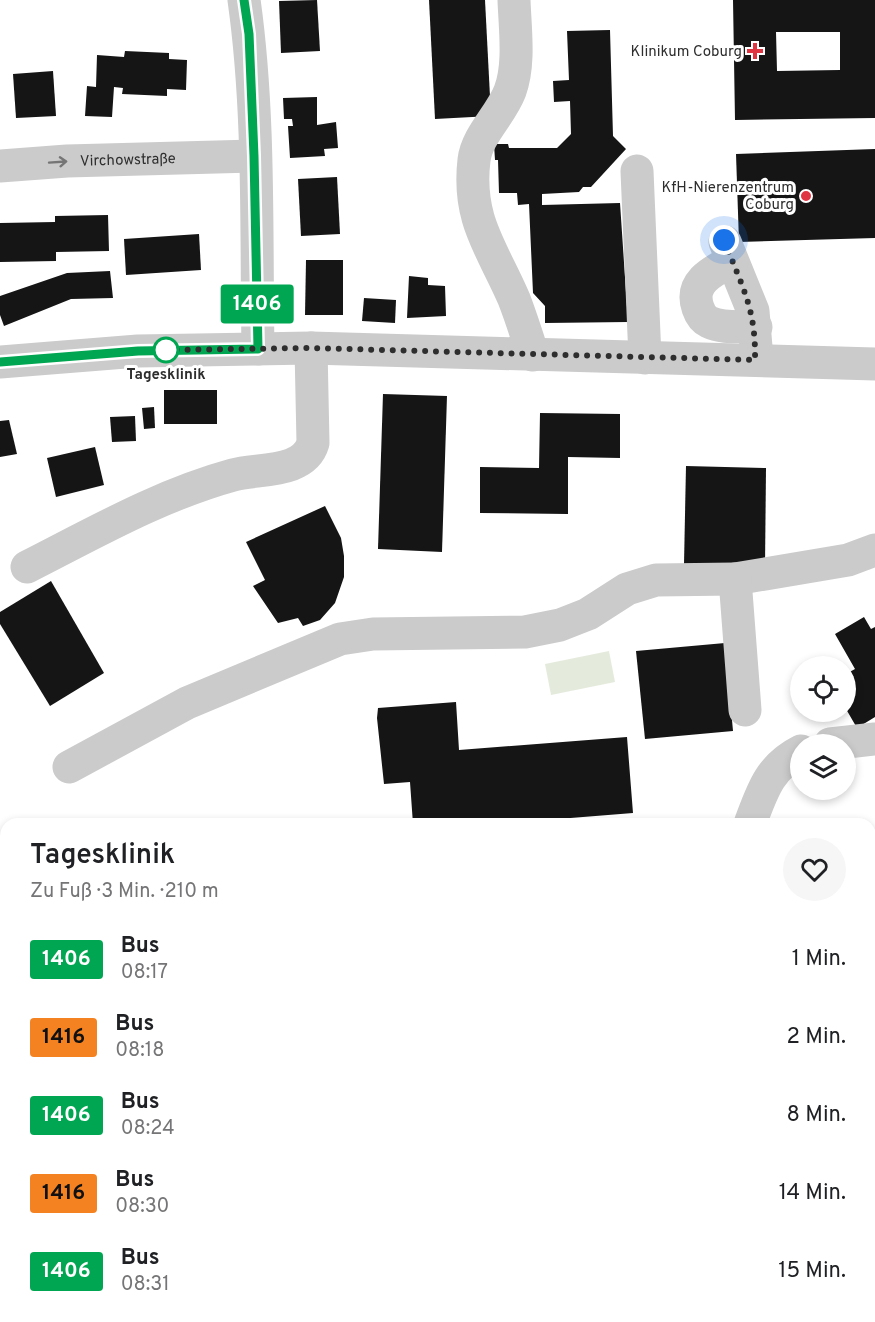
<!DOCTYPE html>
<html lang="de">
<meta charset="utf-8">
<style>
body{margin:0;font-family:Overpass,sans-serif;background:#f6f6f6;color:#202124;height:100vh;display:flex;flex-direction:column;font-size:22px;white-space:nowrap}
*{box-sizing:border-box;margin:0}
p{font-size:20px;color:#757577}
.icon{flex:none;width:33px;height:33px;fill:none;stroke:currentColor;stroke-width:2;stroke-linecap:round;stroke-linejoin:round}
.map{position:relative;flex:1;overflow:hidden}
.side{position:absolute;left:0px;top:818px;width:876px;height:506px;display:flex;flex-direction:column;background:#fff;border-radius:18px 18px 0 0;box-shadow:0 3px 9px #0003}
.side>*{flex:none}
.badge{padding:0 12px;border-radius:4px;font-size:21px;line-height:39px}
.controls{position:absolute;left:790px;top:656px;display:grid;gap:12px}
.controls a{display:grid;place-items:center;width:66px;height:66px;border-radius:50%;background:#fff;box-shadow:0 3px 9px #0003;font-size:30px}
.you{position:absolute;width:30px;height:30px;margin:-15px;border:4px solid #fff;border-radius:50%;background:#1a73e8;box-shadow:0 0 0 9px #1a73e833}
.map>.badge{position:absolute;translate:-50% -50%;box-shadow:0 0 0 3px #fff}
.round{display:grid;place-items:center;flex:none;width:63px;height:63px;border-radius:32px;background:#f6f6f6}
.overview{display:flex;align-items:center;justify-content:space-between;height:102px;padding:0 30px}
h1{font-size:28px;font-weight:600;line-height:45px}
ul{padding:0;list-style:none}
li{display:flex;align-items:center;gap:18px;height:78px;padding:0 30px}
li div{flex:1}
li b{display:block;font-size:22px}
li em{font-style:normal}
li .badge{min-width:66px;font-weight:700;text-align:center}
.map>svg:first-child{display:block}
.green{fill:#e4ebdc}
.building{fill:#151515;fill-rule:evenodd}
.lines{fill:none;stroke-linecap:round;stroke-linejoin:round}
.minor{stroke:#cbcbcb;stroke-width:33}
.oneway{stroke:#757575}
.line-casing{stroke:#fff;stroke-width:14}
.line{stroke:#00a651;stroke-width:9}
.walk{stroke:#2e2e2e;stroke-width:6;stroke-dasharray:0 10.8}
.poi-dot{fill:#df3542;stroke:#fff;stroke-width:2}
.stop-dot{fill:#fff;stroke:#00a651;stroke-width:3}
.labels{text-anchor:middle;stroke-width:6;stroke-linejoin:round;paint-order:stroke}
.poi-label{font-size:15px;fill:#2e2e2e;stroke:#fff;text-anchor:end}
.street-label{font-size:15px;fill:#2e2e2e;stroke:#fff}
.stop-label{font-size:15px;font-weight:bold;fill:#2e2e2e;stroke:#fff}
</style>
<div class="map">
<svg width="875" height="1322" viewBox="0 0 875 1322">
<rect width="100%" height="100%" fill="#fff"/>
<g class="green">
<polygon points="609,651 615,682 551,695 545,664"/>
<polygon points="80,1317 217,1317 216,1322 92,1322"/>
</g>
<g class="building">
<polygon points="317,0 320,51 281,53 279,1"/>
<polygon points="429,0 485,0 491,116 435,119"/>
<path d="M733 0H875V118L735 120ZM776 32H840V70L777 71Z"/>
<polygon points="610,30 613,136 626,149 591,187 583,187 579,192 542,194 542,205 620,203 628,322 545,323 545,306 533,293 529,204 518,205 517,193 499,193 498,160 495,160 494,144 508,144 509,148 557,148 571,134 570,101 554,102 553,81 569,80 567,31"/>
<polygon points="125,51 169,53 169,59 187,60 186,90 167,89 167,96 122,94 123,88 114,87 112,117 85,116 87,86 96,87 97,55 124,57"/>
<polygon points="53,71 56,116 16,118 13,74"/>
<polygon points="317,97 317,125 336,122 338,148 324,149 325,156 290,158 288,126 293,126 292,119 284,119 283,98"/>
<polygon points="875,149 875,238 739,242 736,154"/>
<polygon points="337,177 340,234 301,236 298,179"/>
<polygon points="108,215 109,251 56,252 56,261 0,262 0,223 55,222 55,216"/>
<polygon points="199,234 201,270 126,275 124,239"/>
<polygon points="306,260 343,260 343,315 305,315"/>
<polygon points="110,271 113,298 71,299 4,326 0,315 0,296 67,273"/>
<polygon points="409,276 428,278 428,285 445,286 446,316 407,318"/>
<polygon points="364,298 396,300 395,323 362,321"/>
<rect x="164" y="390" width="53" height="34"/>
<polygon points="383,394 447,396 442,552 378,549"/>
<polygon points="154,407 155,428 144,429 142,408"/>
<polygon points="540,413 620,414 620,458 568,457 568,514 480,513 480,467 539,468"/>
<polygon points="135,416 136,441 112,442 110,417"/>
<polygon points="9,420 17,454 0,457 0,421"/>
<polygon points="95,447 104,485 56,497 47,458"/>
<polygon points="686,466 766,468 765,566 684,564"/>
<polygon points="325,506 341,538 344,556 344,577 335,603 320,620 303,626 298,618 278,623 253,586 265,580 246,542"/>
<polygon points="51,581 104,673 50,706 0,624 0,612"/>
<polygon points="864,617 871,629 875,627 875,717 857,728 846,709 846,693 851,690 846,682 846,674 855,669 835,634"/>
<polygon points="725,643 733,731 645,739 636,651"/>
<polygon points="456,702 459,750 627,737 633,813 494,824 413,824 410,782 384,784 377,718 378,708"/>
<polygon points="874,867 875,867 875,894 870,892"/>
<polygon points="6,893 6,961 0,962 0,894"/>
<rect x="870" y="995" width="5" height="25"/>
<polygon points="870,1044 875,1045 875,1077 870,1076"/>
<polygon points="810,1317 844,1317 843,1322 809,1322"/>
</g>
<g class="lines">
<g class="minor">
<path d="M244 0C260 113 256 234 258 349"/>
<path d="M514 0C515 29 520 64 510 91 501 115 477 135 474 160 467 220 492 248 514 299 521 317 527 336 533 355"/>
<path id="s1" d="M0 166 67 161 254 156"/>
<polyline points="637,171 645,358"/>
<polyline points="725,242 753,311 756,347"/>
<path d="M732 261C713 271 689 282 698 308 700 314 703 319 709 322 723 329 741 326 756 327"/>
<polyline points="0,362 138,351 311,348 875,364"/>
<path d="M27 567C94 533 160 495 233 475 258 468 304 474 313 443L311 348"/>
<polyline points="745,710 735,579 848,560 875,550"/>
<polyline points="830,744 875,739"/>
<polyline points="69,767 187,703 340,639 373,634 525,632 560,625 588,614 627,589 656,580 735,579"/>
<path d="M750 824C762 792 769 767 801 751"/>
<polyline points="0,969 6,968"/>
<polyline points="517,1322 521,1317"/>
</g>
</g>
<defs><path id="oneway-shaft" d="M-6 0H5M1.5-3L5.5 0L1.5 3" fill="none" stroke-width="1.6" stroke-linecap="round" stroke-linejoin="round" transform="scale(1.5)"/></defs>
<use class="oneway" href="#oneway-shaft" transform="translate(58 162) rotate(-4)"/>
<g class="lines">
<g class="line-casing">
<polyline id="line" points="0,362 138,351 258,349 254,156 249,34 244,0"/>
</g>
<use href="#line" class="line"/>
<path class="walk" d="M166 350 311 348 755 360C756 308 742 287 724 240"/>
</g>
<g class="poi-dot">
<path d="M752 42h6v6h6v6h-6v6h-6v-6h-6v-6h6z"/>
<circle cx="806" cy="196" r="6"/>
</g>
<circle class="stop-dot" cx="166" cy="350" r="12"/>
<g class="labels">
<g class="poi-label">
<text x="742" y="56">Klinikum Coburg</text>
<text x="794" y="192">KfH-Nierenzentrum<tspan x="794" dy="17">Coburg</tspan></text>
</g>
<g class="street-label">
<text dy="5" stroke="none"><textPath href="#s1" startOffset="128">Virchowstraße</textPath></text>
</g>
<g class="stop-label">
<text x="166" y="379">Tagesklinik</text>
</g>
</g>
</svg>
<div class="controls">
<a><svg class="icon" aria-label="locate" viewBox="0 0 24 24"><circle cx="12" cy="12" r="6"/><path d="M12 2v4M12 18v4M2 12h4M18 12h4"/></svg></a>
<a><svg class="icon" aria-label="layers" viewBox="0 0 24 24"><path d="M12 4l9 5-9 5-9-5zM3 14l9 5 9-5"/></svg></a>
</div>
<div class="you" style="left:724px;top:240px"></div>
<b class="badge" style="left:257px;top:304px;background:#00a651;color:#fff">1406</b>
<section class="side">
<div class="overview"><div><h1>Tagesklinik</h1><p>Zu Fuß · 3 Min. · 210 m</p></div><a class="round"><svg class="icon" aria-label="heart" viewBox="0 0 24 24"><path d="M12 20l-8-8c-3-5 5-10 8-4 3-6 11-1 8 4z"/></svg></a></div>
<ul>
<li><span class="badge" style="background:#00a651;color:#fff">1406</span><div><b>Bus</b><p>08:17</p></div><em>1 Min.</em></li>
<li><span class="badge" style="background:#f58220;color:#111">1416</span><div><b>Bus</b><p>08:18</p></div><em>2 Min.</em></li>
<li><span class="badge" style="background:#00a651;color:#fff">1406</span><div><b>Bus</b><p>08:24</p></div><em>8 Min.</em></li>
<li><span class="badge" style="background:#f58220;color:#111">1416</span><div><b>Bus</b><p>08:30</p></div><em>14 Min.</em></li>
<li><span class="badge" style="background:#00a651;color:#fff">1406</span><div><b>Bus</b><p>08:31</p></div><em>15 Min.</em></li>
</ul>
</section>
</div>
